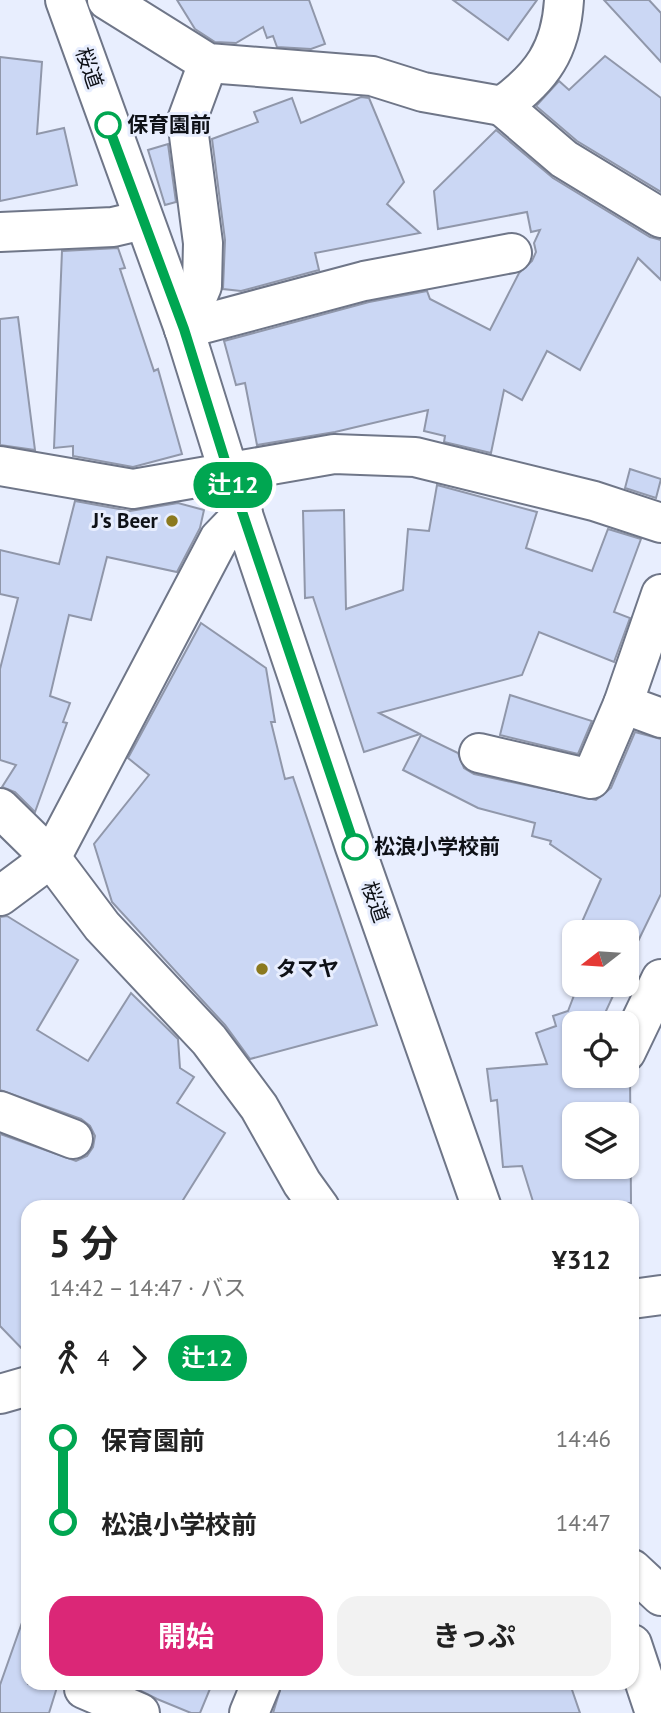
<!DOCTYPE html>
<html lang="ja">
<meta charset="utf-8">
<style>
body{margin:0;font-family:"PT Sans","Noto Sans JP",sans-serif;background:#f2f2f2;color:#222;height:100vh;display:flex;flex-direction:column;font-size:26px;white-space:nowrap}
*{box-sizing:border-box;margin:0}
p{font-size:23px;color:#767676}
.icon{flex:none;width:38px;height:38px;fill:none;stroke:currentColor;stroke-width:2;stroke-linecap:round;stroke-linejoin:round}
.map{position:relative;flex:1;overflow:hidden}
.side{position:absolute;left:21px;top:1200px;width:618px;height:490px;display:flex;flex-direction:column;background:#fff;border-radius:21px;box-shadow:0 2px 5px #0004}
.side>*{flex:none}
.badge{padding:0 14px;border-radius:23px;font-size:24px;line-height:46px}
.needle{width:46px;rotate:253deg}
.buttons{position:absolute;left:562px;top:920px;display:grid;gap:14px}
.buttons a{display:grid;place-items:center;width:77px;height:77px;border-radius:14px;background:#fff;box-shadow:0 2px 5px #0004;font-size:35px}
.map>.badge{position:absolute;translate:-50% -50%;box-shadow:0 0 0 4px #fff}
.legs{display:flex;align-items:center;gap:10px;height:77px;padding:0 28px;font-size:23px}
.legs p{margin-inline-start:auto}
.overview{display:flex;align-items:center;justify-content:space-between;height:119px;padding:0 28px}
h1{font-size:38px;font-weight:700;line-height:52px}
.primary-button{display:flex;gap:14px;margin-top:auto;padding:14px 28px}
.primary-button a{flex:1;height:80px;border-radius:21px;background:#db2777;color:#fff;font-size:28px;font-weight:700;line-height:80px;text-align:center}
.primary-button a+a{background:#f2f2f2;color:#222}
ul{padding:0 28px;list-style:none}
li{display:flex;align-items:center;gap:24px;height:84px;font-size:26px}
li i{display:grid;place-items:center;width:10px;height:100%;margin:0 9px;background:currentColor}
li i::after{content:'';width:18px;height:18px;margin:-9px;border:5px solid;border-radius:50%;background:#fff}
li p{margin-inline-start:auto}
li:first-child i{background:linear-gradient(#0000 50%,currentColor 0)}
li:last-child i{background:linear-gradient(currentColor 50%,#0000 0)}
.map>svg:first-child{display:block}
.building{fill:#cbd7f4;stroke:#9097aa;stroke-width:2;fill-rule:evenodd}
.lines{fill:none;stroke-linecap:round;stroke-linejoin:round}
.minor-casing{stroke:#6f7688;stroke-width:42}
.minor{stroke:#fff;stroke-width:38}
.line-1-casing{stroke:#fff;stroke-width:16}
.line-1{stroke:#00a651;stroke-width:10}
.stop-1-dot{fill:#fff;stroke:#00a651;stroke-width:3.5}
.poi-dot{fill:#8b791e;stroke:#e8eefe;stroke-width:2.5}
.labels{text-anchor:middle;stroke-width:6;stroke-linejoin:round;paint-order:stroke}
.street-label{font-size:21px;fill:#0e1117;stroke:#e8eefe}
.stop-label{font-size:21px;font-weight:bold;fill:#0e1117;stroke:#e8eefe;text-anchor:start}
.poi-label{font-size:21px;font-weight:bold;fill:#0e1117;stroke:#e8eefe;text-anchor:end}
</style>
<div class="map">
<svg width="661" height="1713" viewBox="0 0 661 1713">
<rect width="100%" height="100%" fill="#e8eefe"/>
<g class="building">
<polygon points="177,0 309,0 325,44 311,49 277,47 273,36 267,38 263,27 236,43 215,42 195,29"/>
<polygon points="453,0 537,0 508,40"/>
<polygon points="604,0 649,0 661,13 661,62"/>
<polygon points="605,56 661,98 661,192 577,141 536,106 559,81 569,90"/>
<polygon points="0,57 42,62 37,134 64,128 77,185 0,201"/>
<polygon points="361,97 369,98 404,182 387,204 420,233 315,253 319,270 241,291 223,289 225,240 212,139 258,122 254,112 292,98 301,123"/>
<polygon points="496,130 553,178 650,237 661,240 661,280 638,258 580,370 547,351 522,400 504,390 491,453 444,442 445,436 424,431 428,410 335,432 257,445 245,383 236,385 224,341 369,302 427,291 430,299 490,330 519,273 532,261 536,252 534,243 540,230 531,232 527,212 438,229 434,191"/>
<polygon points="168,144 176,202 165,205 148,150"/>
<polygon points="118,248 125,268 120,269 154,371 158,369 182,454 133,467 73,456 73,446 54,448 62,251"/>
<polygon points="18,317 35,450 0,445 0,319"/>
<polygon points="630,469 661,479 656,498 625,488"/>
<polygon points="437,485 537,512 526,548 592,571 608,529 641,539 614,612 630,618 614,662 539,632 522,675 379,713 420,734 364,752 313,597 305,598 303,511 344,510 346,609 403,590 408,529 429,531"/>
<polygon points="75,501 130,511 178,503 204,510 200,528 177,572 107,557 91,620 69,615 50,696 70,703 63,722 67,723 35,812 15,792 2,787 16,765 0,760 0,669 18,598 0,594 0,550 59,564"/>
<polygon points="201,623 266,668 275,722 271,722 285,779 293,777 377,1025 250,1059 225,1025 112,902 94,844 149,775 128,758"/>
<polygon points="510,695 592,721 578,754 500,735"/>
<polygon points="635,732 661,739 661,894 626,966 626,933 584,933 587,927 581,924 601,879 550,844 551,841 532,836 535,823 478,808 403,770 421,735 458,753 464,768 474,774 596,800 611,788"/>
<polygon points="7,916 78,960 37,1030 88,1061 131,993 178,1039 180,1068 194,1077 177,1103 225,1133 178,1208 28,1208 28,1355 0,1326 0,1134 76,1161 87,1156 93,1147 95,1136 90,1126 81,1119 0,1090 0,917"/>
<path d="M578 985H618L600 1024H574V1076H603L605 1080 630 1073 631 1203H624V1208H535L522 1166 503 1167 497 1100 491 1101 487 1069 547 1064 536 1033 556 1026 553 1016 568 1011ZM574 1115H626V1167H574Z"/>
<polygon points="24,1617 28,1618 28,1684 58,1684 49,1713 0,1713 0,1685"/>
<polygon points="127,1684 212,1684 200,1713 191,1713 157,1699"/>
<polygon points="282,1684 570,1684 580,1713 273,1713"/>
</g>
<g class="lines">
<g class="minor-casing">
<g id="minor">
<polyline points="65,0 184,329 228,470 355,847 482,1208"/>
<path d="M107 0 208 63 372 76 423 92 502 106C542 77 561 50 564 0"/>
<polyline points="502,106 564,159 661,218"/>
<polyline points="0,232 113,227 143,220"/>
<polyline points="184,329 364,281 512,253"/>
<polyline points="184,329 202,286 203,243 187,120 208,63"/>
<polyline points="0,466 133,489 334,454 415,457 594,501 661,523"/>
<polyline points="661,594 623,704 661,718"/>
<polyline points="479,753 591,779 623,704"/>
<polyline points="0,808 51,858 102,926 209,1040 259,1107 302,1183 320,1208"/>
<polyline points="0,896 51,858 219,539 243,514"/>
<polyline points="626,1052 661,979"/>
<polyline points="0,1111 73,1139"/>
<polyline points="632,1299 661,1295"/>
<polyline points="0,1394 28,1386"/>
<polyline points="632,1569 661,1596"/>
<polyline points="632,1644 655,1713"/>
<polyline points="84,1689 140,1713"/>
<polyline points="249,1713 261,1684"/>
</g>
</g>
<use href="#minor" class="minor"/>
</g>
<g class="lines">
<g class="line-1-casing">
<polyline id="line-1" points="108,125 184,329 228,470 355,847"/>
</g>
<use href="#line-1" class="line-1"/>
</g>
<g class="stop-1-dot">
<circle cx="108" cy="125" r="12"/>
<circle cx="355" cy="847" r="12"/>
</g>
<g class="poi-dot">
<circle cx="172" cy="521" r="7"/>
<circle cx="262" cy="969" r="7"/>
</g>
<g class="labels">
<g class="street-label">
<text transform="translate(89 68) rotate(71)" y="7">桜道</text>
<text transform="translate(375 902) rotate(71)" y="7">桜道</text>
</g>
<g class="stop-label">
<text x="127" y="132">保育園前</text>
<text x="374" y="854">松浪小学校前</text>
</g>
<g class="poi-label">
<text x="158" y="528">J's Beer</text>
<text x="276" y="976" text-anchor="start">タマヤ</text>
</g>
</g>
</svg>
<div class="buttons">
<a><svg class="needle" viewBox="-14 -14 28 28"><path d="M0-13l5 13h-10z" fill="#e53935"/><path d="M0 13l5-13h-10z" fill="#767676"/></svg></a>
<a><svg class="icon" aria-label="locate" viewBox="0 0 24 24"><circle cx="12" cy="12" r="6"/><path d="M12 2v4M12 18v4M2 12h4M18 12h4"/></svg></a>
<a><svg class="icon" aria-label="layers" viewBox="0 0 24 24"><path d="M12 4l9 5-9 5-9-5zM3 14l9 5 9-5"/></svg></a>
</div>
<b class="badge" style="left:233px;top:485px;background:#00a651;color:#fff">辻12</b>
<section class="side">
<div class="overview"><div><h1>5 分</h1><p>14:42 – 14:47 · バス</p></div><b>¥312</b></div>
<div class="legs"><svg class="icon" aria-label="walk" viewBox="0 0 24 24"><circle cx="13" cy="4" r="2"/><path d="M13 8l-2 6 4 7M11 14l-3 7M7 12l3-4h3l4 4"/></svg>4<svg class="icon" aria-label="forward" viewBox="0 0 24 24"><path d="M9 5l7 7-7 7"/></svg><b class="badge" style="background:#00a651;color:#fff">辻12</b></div>
<ul>
<li><i style="color:#00a651"></i><b>保育園前</b><p>14:46</p></li>
<li><i style="color:#00a651"></i><b>松浪小学校前</b><p>14:47</p></li>
</ul>
<div class="primary-button"><a>開始</a><a>きっぷ</a></div>
</section>
</div>
